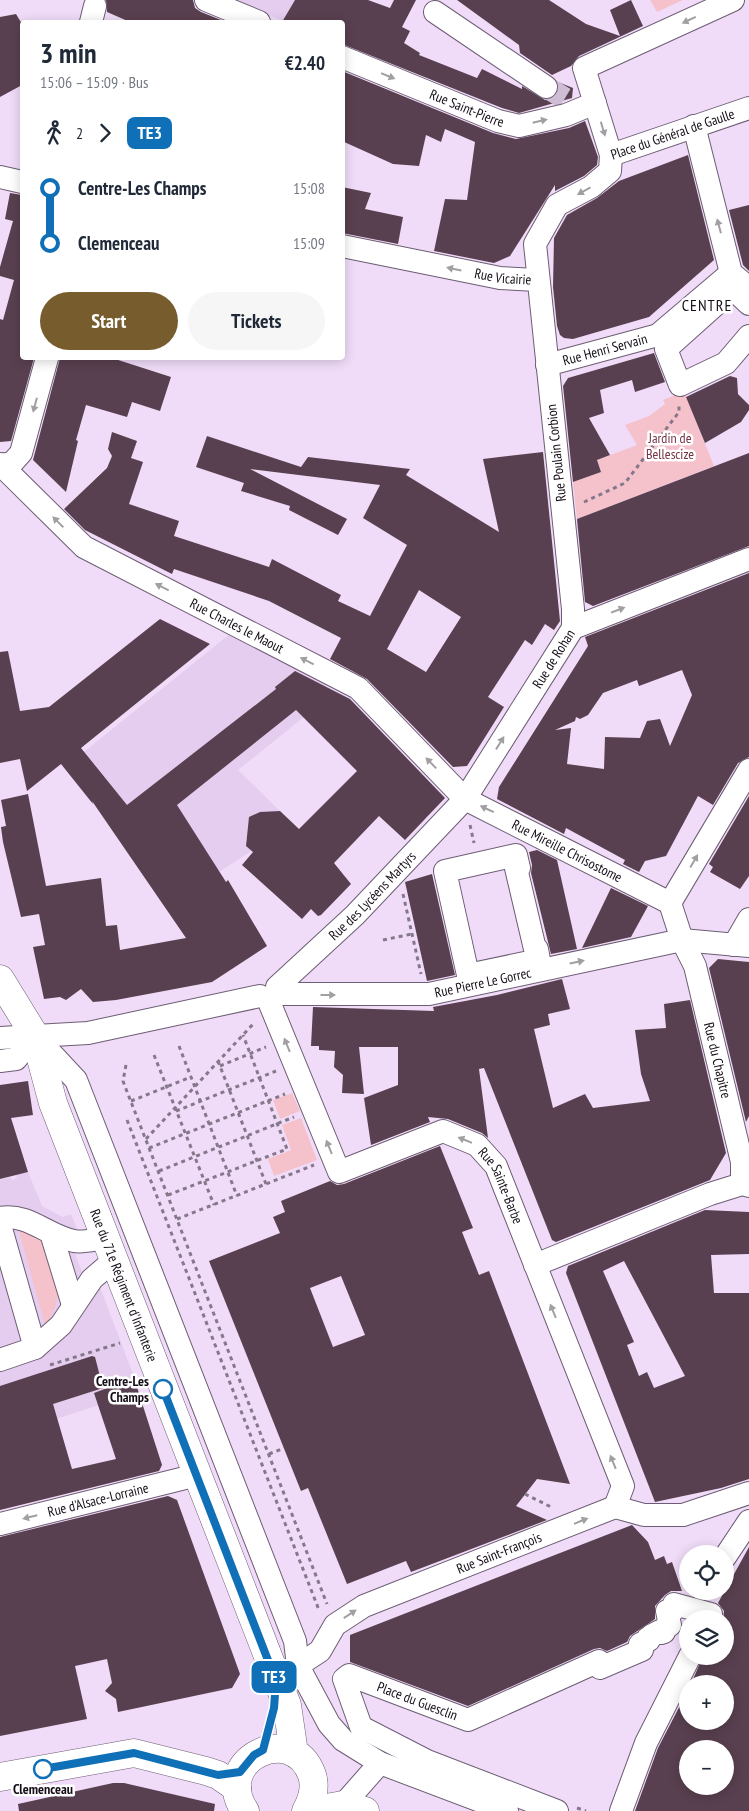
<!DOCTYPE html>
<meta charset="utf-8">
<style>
body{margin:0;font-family:"PT Sans Narrow",sans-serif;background:#f6f6f7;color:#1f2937;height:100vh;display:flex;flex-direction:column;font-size:19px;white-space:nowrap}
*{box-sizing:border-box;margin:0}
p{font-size:16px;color:#747a83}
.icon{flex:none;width:28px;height:28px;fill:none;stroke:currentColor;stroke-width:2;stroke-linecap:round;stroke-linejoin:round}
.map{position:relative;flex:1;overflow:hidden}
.panel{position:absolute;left:20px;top:20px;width:325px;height:340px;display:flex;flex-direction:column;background:#fff;border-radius:5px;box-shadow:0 2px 12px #0003}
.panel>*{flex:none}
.badge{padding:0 10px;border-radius:8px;font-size:18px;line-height:32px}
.buttons{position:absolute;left:679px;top:1545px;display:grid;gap:10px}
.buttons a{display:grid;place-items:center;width:55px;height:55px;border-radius:50%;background:#fff;box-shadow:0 2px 12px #0003;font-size:25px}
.map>.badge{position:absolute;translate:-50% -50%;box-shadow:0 0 0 2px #fff}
.legs{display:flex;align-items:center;gap:8px;height:55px;padding:0 20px;font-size:16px}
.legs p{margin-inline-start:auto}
.summary{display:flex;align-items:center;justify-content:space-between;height:85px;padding:0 20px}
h1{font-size:28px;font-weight:800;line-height:38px}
.cta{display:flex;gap:10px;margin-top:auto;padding:10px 20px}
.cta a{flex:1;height:58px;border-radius:30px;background:#775c2e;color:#fff;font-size:20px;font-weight:800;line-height:58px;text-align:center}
.cta a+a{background:#f6f6f7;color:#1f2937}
ul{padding:0 20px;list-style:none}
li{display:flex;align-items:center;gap:18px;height:55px;font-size:19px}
li i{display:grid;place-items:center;width:8px;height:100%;margin:0 6px;background:currentColor}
li i::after{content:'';width:12px;height:12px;margin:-6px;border:4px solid;border-radius:50%;background:#fff}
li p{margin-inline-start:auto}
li:first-child i{background:linear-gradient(#0000 50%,currentColor 0)}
li:last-child i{background:linear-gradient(currentColor 50%,#0000 0)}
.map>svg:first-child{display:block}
.built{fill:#e5cdef}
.green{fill:#f5c2cc}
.building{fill:#594050;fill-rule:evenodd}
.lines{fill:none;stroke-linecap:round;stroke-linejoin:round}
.minor-tunnel{stroke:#cfbdd6;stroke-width:22;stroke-dasharray:22 11;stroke-linecap:butt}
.minor-casing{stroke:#6d5d74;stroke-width:24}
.major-casing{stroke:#6d5d74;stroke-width:29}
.path{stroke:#86788b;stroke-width:3;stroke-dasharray:4 4;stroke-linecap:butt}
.minor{stroke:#fff;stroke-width:22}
.major{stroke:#fff;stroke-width:28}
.oneway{fill:#a19fa2}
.line-1-casing{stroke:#fff;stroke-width:11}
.line-1{stroke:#0f70b7;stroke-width:8}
.stop-1-dot{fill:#fff;stroke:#0f70b7;stroke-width:2.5}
.labels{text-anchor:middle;stroke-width:5;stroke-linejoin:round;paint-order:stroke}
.street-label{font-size:14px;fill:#150e17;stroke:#fff}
.park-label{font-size:14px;fill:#743445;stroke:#fff}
.stop-label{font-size:14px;font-weight:bold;fill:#150e17;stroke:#fff;text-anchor:end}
.quarter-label{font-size:16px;letter-spacing:1px;fill:#150e17;stroke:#fff}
</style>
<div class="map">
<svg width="749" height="1811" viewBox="0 0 749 1811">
<rect width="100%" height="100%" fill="#f0dcf8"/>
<g class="built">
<polygon points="235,0 295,0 283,21"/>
<polygon points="231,633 328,684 298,708 304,717 238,770 280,811 256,814 250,822 248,821 250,823 246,841 253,850 219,872 235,896 69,764"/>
<polygon points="28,1172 42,1206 63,1217 71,1214 78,1231 73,1249 83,1274 98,1282 140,1392 0,1437 0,1180 10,1177 12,1180 17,1178 16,1175"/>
</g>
<g class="green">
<polygon points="650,0 683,0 657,12"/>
<polygon points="684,391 714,466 577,519 573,482 601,472 597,460 637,445 625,425 649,416 665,404 663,400"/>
<polygon points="292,1093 300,1111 280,1119 273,1100"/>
<polygon points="301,1118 317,1160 274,1176 268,1159 291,1150 282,1125"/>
<path d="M17 1224C23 1228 31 1231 37 1236 60 1259 67 1299 45 1325Z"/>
</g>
<g class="building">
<polygon points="106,0 193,0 195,8 201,12 226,22 130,22 107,12"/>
<polygon points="295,0 368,0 390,8 394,0 416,0 402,27 410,31 404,43 420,53 419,55 477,78 482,69 522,89 522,86 545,100 557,95 558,82 573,88 572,98 519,113 502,108 342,44 342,22 282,22"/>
<polygon points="457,0 549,0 586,24 620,36 610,10 631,0 643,26 579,56 571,66 552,75 520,53 519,45"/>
<polygon points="16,14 22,24 22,85 0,97 0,17"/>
<polygon points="342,71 493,133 516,139 569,128 585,121 598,157 597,165 584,176 555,191 555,185 510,256 494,263 434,251 445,199 467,200 475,142 445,129 441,142 426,135 419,166 393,164 342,141"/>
<polygon points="688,155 714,260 649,317 573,339 564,338 560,335 557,326 553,287 554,238 567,215 597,198 619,181"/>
<polygon points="342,187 371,193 365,209 403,217 398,244 342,233"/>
<polygon points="10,193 22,195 22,358 34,358 11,441 0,442 0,319 3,320 14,280 0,276 0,267 13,221 5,219"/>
<polygon points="749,205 749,271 743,265 729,210"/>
<polygon points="654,353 665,382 635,392 632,380 600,390 604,413 589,418 610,455 597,460 601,472 573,482 563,386 568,378"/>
<polygon points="60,358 112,358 171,377 160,411 132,402 127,417 86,405 76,440 78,441 66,492 33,460"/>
<polygon points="730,376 737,378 738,394 749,405 749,410 741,422 705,443 686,397"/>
<path d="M112 432 137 441 131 458 143 462 129 504 179 521 174 536 269 567 272 559 341 595 338 601 370 616 407 545 363 518 380 485 250 469 347 519 338 535 289 510 290 506 241 491 244 483 196 467 207 436 301 467 308 457 410 469 406 475 499 532 483 459 543 452 560 621 554 630 545 624 532 645 525 640 488 697 504 707 467 766 453 767 367 679 330 659 341 638 269 601 174 569 172 574 85 530 64 509 107 468 112 456 108 449ZM419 590 461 617 426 672 387 649Z"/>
<polygon points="749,453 749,546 593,606 585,602 577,519"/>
<path d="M749 573V757L738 763 713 805 698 796 666 856 645 861 639 872 623 864 625 860 566 828 564 834 497 799 499 787 588 646 585 637ZM682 670 692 695 670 746 660 719 647 721 640 738 605 737 604 769 567 764 571 728 555 730 575 721 576 717 580 719 588 715 603 693 637 680 639 686Z"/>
<polygon points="160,619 210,644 81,748 127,805 276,689 275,687 295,671 350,699 445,798 405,840 379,816 334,863 351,884 321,915 318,916 311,909 302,919 242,865 253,852 246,846 249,817 260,812 280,811 299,829 357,771 296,710 177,805 226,882 228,880 267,946 212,982 116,1000 93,1002 81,989 66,1000 60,997 44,999 33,947 45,945 39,914 21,917 3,842 1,827 6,826 1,800 28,794 46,886 101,878 106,926 117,925 120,950 186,938 92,801 93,804 61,764 27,791 20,759 0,763 0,652 8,651 20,711 49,707"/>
<polygon points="749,796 749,876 740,889 710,872 713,867 709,864"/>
<polygon points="537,850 557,860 577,949 551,954 531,873 532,865 529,852"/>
<polygon points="432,874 455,975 427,981 405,882"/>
<polygon points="611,888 648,906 631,937 582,948"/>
<polygon points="718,959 749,962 749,1116 746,1122 709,968"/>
<polygon points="562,979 570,1009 548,1014 550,1025 534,1029 553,1108 585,1094 593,1108 650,1101 641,1074 635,1030 666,1028 664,1004 690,1000 726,1153 710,1180 556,1242 552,1240 484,1068 479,1069 488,1138 482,1133 448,1119 428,1117 430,1122 371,1145 364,1098 398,1085 398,1047 359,1047 364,1094 342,1093 343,1075 334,1067 335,1051 319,1050 319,1046 311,1046 313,1007 434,1011 433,1007 497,995"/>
<polygon points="28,1081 33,1115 11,1118 28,1172 0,1179 0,1085"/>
<path d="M440 1146 473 1228 462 1232 479 1275 489 1271 570 1484 537 1479 516 1506 547 1520 411 1572 406 1561 347 1584 308 1488 301 1491 209 1261 280 1233 273 1217 285 1212 281 1201 330 1181 337 1185 344 1184ZM341 1276 365 1335 333 1347 310 1288Z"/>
<path d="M705 1210 749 1212V1254L711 1255 714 1293H749V1479L721 1488 655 1502 566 1273 568 1266ZM624 1261 685 1376 654 1388 647 1372 639 1376 627 1345 634 1342 603 1271Z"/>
<polygon points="92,1356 95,1357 103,1388 53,1404 72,1469 116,1459 94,1393 134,1378 162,1465 159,1471 0,1510 0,1386"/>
<polygon points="168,1496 177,1500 240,1674 232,1688 118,1712 116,1699 105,1691 112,1683 107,1659 75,1666 87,1719 0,1736 0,1537"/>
<polygon points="632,1525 648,1542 655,1560 664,1556 667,1564 672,1562 682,1591 671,1591 665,1595 655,1606 655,1619 630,1636 627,1642 607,1651 600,1648 594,1649 468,1706 350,1662 350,1635"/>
<path d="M749 1547V1811H635L658 1748 688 1690V1721H725V1684H691L703 1656H725V1619H723L724 1611 718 1603ZM688 1749H725V1786H688Z"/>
<polygon points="113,1783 124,1783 215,1804 214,1811 19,1811 18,1804"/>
</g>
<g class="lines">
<polyline class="minor-tunnel" points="546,87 566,99"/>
<g class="minor-casing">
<g id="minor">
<polyline points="206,0 259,22"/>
<polyline points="435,12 546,87"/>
<polyline points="91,22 95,6"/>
<path id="s1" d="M342 57 498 121 519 126 566 115 595 103"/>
<polyline points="694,126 731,273 743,283"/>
<path id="s2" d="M611 155 749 108"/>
<polyline points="0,177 22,182"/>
<path id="s3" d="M342 246 500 278 537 280"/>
<polyline points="749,304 733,289 666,349 680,385 726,363 749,336"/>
<path id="s4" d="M547 365 658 335 731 273"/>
<path id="s5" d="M0 464 84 547 358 688 465 799 670 903"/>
<polyline points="1,465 12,463 21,453 47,358"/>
<polyline points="573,628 573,609 535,244 557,205 591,187 610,171 611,155 584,68 733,0"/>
<polygon points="516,855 519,868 516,868 535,949 537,949 539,960 468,975 445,871"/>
<path id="s6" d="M670 903 682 940 695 966 742 1162V1184"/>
<polyline points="670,903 749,770"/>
<polyline points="734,945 749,919"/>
<path id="s7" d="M277 987 355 915 465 799 573 628 749 559"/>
<path id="s8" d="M279 994H429L682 940 749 946"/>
<path id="s9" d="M270 1004 339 1172 443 1131 477 1145 496 1166 623 1486 615 1507"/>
<polyline points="35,1036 76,1080 295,1641 298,1666 329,1724 343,1740 380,1763 507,1811"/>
<polyline points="0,1038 88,1033 260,996"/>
<polyline points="0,1061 16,1059 35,1036"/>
<path d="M0 1218C29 1213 47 1236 74 1241 83 1243 96 1239 105 1238"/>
<polyline points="0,1225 35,1348"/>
<polyline points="51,1233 73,1305"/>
<polyline points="535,1265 710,1194 742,1184 749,1186"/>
<polyline points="0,1360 35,1348 61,1325 92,1279 114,1260"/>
<path id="s10" d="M0 1524 197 1475"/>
<polyline points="725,1557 749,1521"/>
<path id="s11" d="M288 1672 320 1651 335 1625 364 1606 615 1507 644 1515H683L749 1493"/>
<polyline points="343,1805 380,1763"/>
<path id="s12" d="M557 1811 427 1761 361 1727 344 1679 349 1675 468 1720 599 1661 600 1668 642 1650 640 1644 649 1640 648 1638 652 1636V1635L660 1631 661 1633 664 1632 667 1625H670L667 1611 673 1610 674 1604 711 1614 709 1619"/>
<polyline points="621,1811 646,1743 690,1656"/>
</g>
</g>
<g class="major-casing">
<g id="major">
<path id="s13" d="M0 979 35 1036 53 1103 287 1705 294 1753"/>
<polyline points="0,1777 134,1753 206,1771 218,1775 237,1788"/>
<path d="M245 1811C211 1761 292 1720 312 1775 316 1788 313 1799 306 1811"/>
<polyline points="310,1811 343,1805 365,1811"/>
</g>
</g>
<g class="path">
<polyline points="584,502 625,483 679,412 679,405"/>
<polyline points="470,825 474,843"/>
<polyline points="403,894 421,974"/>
<polyline points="383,940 412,934"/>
<polyline points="179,1046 237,1196"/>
<polyline points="154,1055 214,1205"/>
<polyline points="218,1061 266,1184"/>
<polyline points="126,1065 123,1081 126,1089 327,1604"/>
<polyline points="220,1066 266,1047"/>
<polyline points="131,1101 191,1077"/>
<polyline points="176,1111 276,1071"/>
<polyline points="127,1120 319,1610"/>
<polyline points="146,1139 255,1022"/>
<polyline points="149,1148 285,1094"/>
<polyline points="159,1171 294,1117"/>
<polyline points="168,1195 287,1149 243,1035"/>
<polyline points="177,1219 314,1165"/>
<polyline points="50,1365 120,1343"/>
<polyline points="269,1454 284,1448"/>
<polyline points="525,1494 553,1508"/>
<polyline points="577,1808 586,1811"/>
</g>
<use href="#minor" class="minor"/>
<use href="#major" class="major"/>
</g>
<defs><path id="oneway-solid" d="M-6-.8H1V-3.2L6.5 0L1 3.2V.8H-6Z" transform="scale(1.25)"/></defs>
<g class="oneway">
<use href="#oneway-solid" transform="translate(689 20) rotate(155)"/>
<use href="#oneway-solid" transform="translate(388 76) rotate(22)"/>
<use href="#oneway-solid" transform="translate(540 121) rotate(-13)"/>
<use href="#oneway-solid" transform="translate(603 129) rotate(73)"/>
<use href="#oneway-solid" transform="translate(584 191) rotate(151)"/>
<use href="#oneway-solid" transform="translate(719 226) rotate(-105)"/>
<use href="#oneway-solid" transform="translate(454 269) rotate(-168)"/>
<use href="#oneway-solid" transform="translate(35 405) rotate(105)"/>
<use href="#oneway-solid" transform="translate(58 522) rotate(-135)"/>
<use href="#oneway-solid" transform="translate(162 587) rotate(-153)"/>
<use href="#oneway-solid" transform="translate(618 610) rotate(-21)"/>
<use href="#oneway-solid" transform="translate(307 661) rotate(-153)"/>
<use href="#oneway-solid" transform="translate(500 743) rotate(-58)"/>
<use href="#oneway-solid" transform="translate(431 763) rotate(-134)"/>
<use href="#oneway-solid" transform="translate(487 809) rotate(-155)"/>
<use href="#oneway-solid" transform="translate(694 861) rotate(-60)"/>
<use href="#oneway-solid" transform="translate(577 962) rotate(-12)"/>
<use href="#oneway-solid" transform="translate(328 995)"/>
<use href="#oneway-solid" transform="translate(287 1045) rotate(-112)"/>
<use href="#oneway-solid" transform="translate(465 1140) rotate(-158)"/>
<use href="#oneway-solid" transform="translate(329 1147) rotate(-112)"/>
<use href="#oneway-solid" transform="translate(553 1311) rotate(-112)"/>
<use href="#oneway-solid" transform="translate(613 1462) rotate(-112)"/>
<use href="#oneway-solid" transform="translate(30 1517) rotate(166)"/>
<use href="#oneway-solid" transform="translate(581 1521) rotate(-22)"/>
<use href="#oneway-solid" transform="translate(350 1614) rotate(-33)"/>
</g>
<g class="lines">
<g class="line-1-casing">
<polyline id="line-1" points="43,1769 134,1753 218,1775 240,1772 254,1755 263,1750 274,1708 276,1681 163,1389"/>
</g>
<use href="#line-1" class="line-1"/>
</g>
<g class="stop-1-dot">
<circle cx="163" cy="1389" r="9"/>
<circle cx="43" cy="1769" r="9"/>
</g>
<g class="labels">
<g class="street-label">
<text dy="5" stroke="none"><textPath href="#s1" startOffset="135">Rue Saint-Pierre</textPath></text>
<text dy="5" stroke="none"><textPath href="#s2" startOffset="65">Place du Général de Gaulle</textPath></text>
<text dy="5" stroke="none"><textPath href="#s3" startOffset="164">Rue Vicairie</textPath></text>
<text dy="5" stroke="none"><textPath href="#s4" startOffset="60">Rue Henri Servain</textPath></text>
<text transform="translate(556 453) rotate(-96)" y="5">Rue Poulain Corbion</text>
<text dy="5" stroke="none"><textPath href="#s5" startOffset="290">Rue Charles le Maout</textPath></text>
<text dy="5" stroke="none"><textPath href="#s7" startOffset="432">Rue de Rohan</textPath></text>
<text dy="5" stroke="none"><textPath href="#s5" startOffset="695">Rue Mireille Chrisostome</textPath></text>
<text dy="5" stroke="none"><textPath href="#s7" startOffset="132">Rue des Lycéens Martyrs</textPath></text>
<text dy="5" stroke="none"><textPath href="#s8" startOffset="205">Rue Pierre Le Gorrec</textPath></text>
<text dy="5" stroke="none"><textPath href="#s6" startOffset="165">Rue du Chapitre</textPath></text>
<text dy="5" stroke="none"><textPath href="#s9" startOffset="378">Rue Sainte-Barbe</textPath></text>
<text dy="5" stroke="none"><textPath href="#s13" startOffset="332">Rue du 71e Régiment d'Infanterie</textPath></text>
<text dy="5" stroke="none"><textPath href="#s10" startOffset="101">Rue d'Alsace-Lorraine</textPath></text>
<text dy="5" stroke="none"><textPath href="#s11" startOffset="248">Rue Saint-François</textPath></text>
<text dy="5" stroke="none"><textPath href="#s12" startOffset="344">Place du Guesclin</textPath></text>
</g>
<g class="park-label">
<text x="670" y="443">Jardin de<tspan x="670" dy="16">Bellescize</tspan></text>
</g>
<g class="stop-label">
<text x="149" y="1386">Centre-Les<tspan x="149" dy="16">Champs</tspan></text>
<text x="43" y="1794" text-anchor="middle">Clemenceau</text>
</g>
<g class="quarter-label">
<text x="707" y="311">CENTRE</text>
</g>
</g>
</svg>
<div class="buttons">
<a><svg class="icon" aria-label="locate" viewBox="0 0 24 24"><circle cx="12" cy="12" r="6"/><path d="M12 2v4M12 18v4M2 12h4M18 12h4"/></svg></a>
<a><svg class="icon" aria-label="layers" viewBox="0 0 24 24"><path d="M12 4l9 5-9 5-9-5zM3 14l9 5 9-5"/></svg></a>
<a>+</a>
<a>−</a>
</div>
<b class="badge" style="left:274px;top:1677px;background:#0f70b7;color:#fff">TE3</b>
<section class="panel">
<div class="summary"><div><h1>3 min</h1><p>15:06 – 15:09 · Bus</p></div><b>€2.40</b></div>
<div class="legs"><svg class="icon" aria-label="walk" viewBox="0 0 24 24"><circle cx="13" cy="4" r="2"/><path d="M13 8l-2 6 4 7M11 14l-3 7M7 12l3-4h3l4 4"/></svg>2<svg class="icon" aria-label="forward" viewBox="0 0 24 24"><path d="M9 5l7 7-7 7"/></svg><b class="badge" style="background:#0f70b7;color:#fff">TE3</b></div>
<ul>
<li><i style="color:#0f70b7"></i><b>Centre-Les Champs</b><p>15:08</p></li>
<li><i style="color:#0f70b7"></i><b>Clemenceau</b><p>15:09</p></li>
</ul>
<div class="cta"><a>Start</a><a>Tickets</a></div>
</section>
</div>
